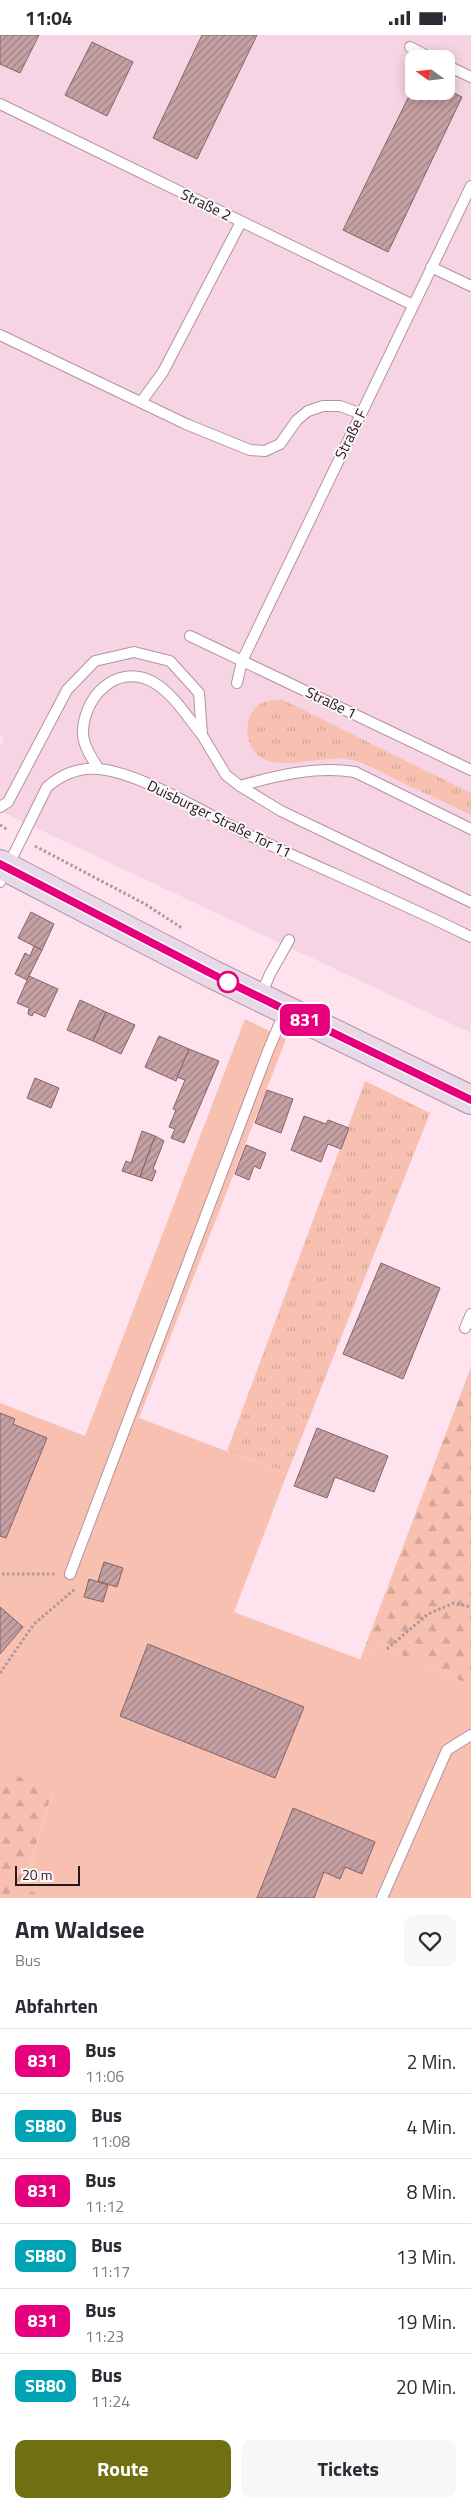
<!DOCTYPE html>
<html lang="de">
<meta charset="utf-8">
<style>
body{margin:0;font-family:"Titillium Web",sans-serif;background:#f7f7f7;color:#2b2b33;height:100vh;display:flex;flex-direction:column;font-size:19px;white-space:nowrap}
*{box-sizing:border-box;margin:0}
p{font-size:16px;color:#7c7c81}
.icon{flex:none;width:28px;height:28px;fill:none;stroke:currentColor;stroke-width:2;stroke-linecap:round;stroke-linejoin:round}
.map{position:relative;height:1863px;overflow:hidden}
.panel{display:flex;flex-direction:column;background:#fff;flex:1}
.panel>*{flex:none}
.badge{padding:0 10px;border-radius:8px;font-size:18px;line-height:32px}
.needle{width:32px;rotate:285deg}
.controls{position:absolute;left:405px;top:15px;display:grid;gap:10px}
.controls a{display:grid;place-items:center;width:50px;height:50px;border-radius:10px;background:#fff;box-shadow:0 2px 12px #0003;font-size:25px}
.scale{position:absolute;left:15px;bottom:12px;width:65px;box-sizing:border-box;padding-left:5px;border:2px solid #24181e;border-top:0;font-size:14px;line-height:18px;white-space:nowrap;color:#24181e;-webkit-text-stroke:4px #fdf6f9;paint-order:stroke}
.map>.badge{position:absolute;translate:-50% -50%;box-shadow:0 0 0 2px #fff}
h2{padding:0 15px;font-size:19px;line-height:45px}
.round{display:grid;place-items:center;flex:none;width:52px;height:52px;border-radius:10px;background:#f7f7f7}
.summary{display:flex;align-items:center;justify-content:space-between;height:85px;padding:0 15px}
h1{font-size:24px;font-weight:700;line-height:38px}
.action{display:flex;gap:10px;margin-top:auto;padding:10px 15px}
.action a{flex:1;height:58px;border-radius:10px;background:#716f11;color:#fff;font-size:20px;font-weight:700;line-height:58px;text-align:center}
.action a+a{background:#f7f7f7;color:#2b2b33}
ul{padding:0;list-style:none}
li{display:flex;align-items:center;gap:15px;height:65px;padding:0 15px;border-top:1px solid #e1e1e2}
li div{flex:1}
li b{display:block;font-size:19px}
li em{font-style:normal}
li .badge{min-width:55px;font-weight:700;text-align:center}
.status{display:flex;justify-content:space-between;align-items:center;height:35px;padding:0 25px;background:#fff;direction:ltr}
.status svg{height:14px;fill:currentColor}
.map>svg:first-child{display:block}
.built{fill:#f6d4e3;fill-rule:evenodd}
.grass{fill:url(#grass-tufts)}
.forest{fill:url(#forest-firs)}
.pitch{fill:#f7c0b0}
.building{fill:url(#building-hatch);stroke:#846366}
.lines{fill:none;stroke-linecap:round;stroke-linejoin:round}
.lane-casing{stroke:#b393a1;stroke-width:12}
.secondary-casing{stroke:#b393a1;stroke-width:30}
.path{stroke:#ad97a1;stroke-width:3;stroke-dasharray:2.5 2.5;stroke-linecap:butt}
.lane{stroke:#fff;stroke-width:10}
.secondary{stroke:#e8d9e8;stroke-width:28}
.line-casing{stroke:#fff;stroke-width:11}
.line{stroke:#e6007e;stroke-width:8}
.stop-dot{fill:#fff;stroke:#e6007e;stroke-width:2.5}
.labels{text-anchor:middle;stroke-width:4;stroke-linejoin:round;paint-order:stroke}
.street-label{font-size:15px;fill:#24181e;stroke:#fdf6f9}
</style>
<div class="status"><b>11:04</b><svg viewBox="0 0 49 12"><path d="M0 12V9h3v3zM5 12V6h3v6zM10 12V3h3v9zM15 12V0h3v12zM26 1h20v11H26zM47 4h2v5h-2z"/></svg></div>
<div class="map">
<svg width="471" height="1863" viewBox="0 0 471 1863">
<defs>
<pattern id="grass-tufts" width="24" height="20" patternUnits="userSpaceOnUse" patternTransform="scale(1.25)"><rect width="24" height="20" fill="#f7c0b0"/><path d="M3 7l-1-3M5 7V3M7 7l1-3M15 17l-1-3M17 17v-4M19 17l1-3" fill="none" stroke="#d4a497"/></pattern>
<pattern id="forest-firs" width="22" height="20" patternUnits="userSpaceOnUse" patternTransform="scale(1.25)"><rect width="22" height="20" fill="#f7c0b0"/><path d="M5 1l3.5 6h-7zM16 11l3.5 6h-7z" fill="#d4a497"/></pattern>
<pattern id="building-hatch" width="6" height="6" patternUnits="userSpaceOnUse" patternTransform="scale(1.25)"><rect width="6" height="6" fill="#c5a1a3"/><path d="M-1 1l2-2M0 6l6-6M5 7l2-2" fill="none" stroke="#a08284"/></pattern>
</defs>
<rect width="100%" height="100%" fill="#fee2ee"/>
<path class="built" d="M0 0H471V998L0 776V712L4 703 0 701ZM414 24H446V56H414Z"/>
<g class="grass">
<path d="M281 664 471 758V780C446 768 420 756 395 744 379 736 363 726 346 724 321 721 283 735 262 723 243 711 242 679 262 668 268 665 274 665 281 664Z"/>
<polygon points="365,1046 430,1078 287,1439 227,1416"/>
</g>
<g class="forest">
<polygon points="471,1332 471,1650 376,1609 367,1627 360,1625"/>
<polygon points="0,1732 52,1757 24,1852 46,1863 0,1863"/>
</g>
<polygon class="pitch" points="245,984 286,1004 139,1383 287,1439 234,1577 367,1627 376,1609 471,1650 471,1863 46,1863 24,1853 52,1758 0,1732 0,1368 85,1401"/>
<g class="building">
<polygon points="0,0 39,0 20,38 0,29"/>
<polygon points="202,0 257,0 197,124 153,103"/>
<polygon points="92,7 133,27 107,81 65,60"/>
<polygon points="414,51 414,56 446,56 446,54 462,62 388,217 343,195"/>
<polygon points="31,877 54,889 42,915 18,903"/>
<polygon points="34,911 42,915 27,945 15,939 25,918 30,921"/>
<polygon points="29,941 58,954 45,982 34,977 32,981 28,979 29,973 17,968"/>
<polygon points="80,965 106,977 93,1006 67,995"/>
<polygon points="106,977 135,990 121,1019 93,1006"/>
<polygon points="159,1001 189,1014 176,1046 145,1032"/>
<polygon points="189,1014 219,1026 184,1108 171,1103 175,1094 169,1092 176,1075 173,1074 185,1045 177,1042"/>
<polygon points="35,1043 59,1053 51,1073 27,1063"/>
<polygon points="267,1055 293,1064 281,1098 255,1088"/>
<polygon points="304,1081 326,1089 328,1085 349,1093 341,1114 328,1109 321,1127 291,1115"/>
<polygon points="142,1096 155,1101 140,1142 122,1136 126,1126 131,1128"/>
<polygon points="155,1101 164,1106 153,1134 156,1136 152,1146 140,1142"/>
<polygon points="246,1110 266,1118 260,1134 254,1131 249,1145 235,1139"/>
<polygon points="381,1228 440,1253 403,1344 343,1319"/>
<polygon points="0,1378 15,1384 13,1389 47,1403 6,1503 0,1501"/>
<polygon points="317,1393 388,1421 374,1457 335,1442 327,1463 294,1451"/>
<polygon points="104,1527 123,1533 117,1552 98,1546"/>
<polygon points="89,1544 108,1550 103,1567 84,1562"/>
<polygon points="0,1572 23,1592 0,1619"/>
<polygon points="148,1609 304,1672 275,1743 120,1681"/>
<polygon points="293,1773 375,1807 362,1839 345,1832 340,1844 324,1837 314,1863 257,1863"/>
</g>
<g class="lines">
<g class="lane-casing">
<g id="lane">
<polyline points="410,12 433,24"/>
<polyline points="446,30 471,42"/>
<polyline points="0,69 413,270"/>
<polyline points="431,232 471,251"/>
<polyline points="0,300 186,389 250,415 265,416 280,409 297,385 308,376 323,371 340,371 361,379"/>
<polyline points="141,367 163,337 241,187"/>
<polyline points="190,601 471,735"/>
<polyline points="237,648 242,626 471,151"/>
<path d="M99 734C92 724 84 712 83 700 82 663 116 627 153 647 173 658 188 683 202 700"/>
<polyline points="240,751 281,776 471,867"/>
<path d="M0 772 8 767 67 655 95 626 134 617 170 626 199 658 202 700 226 740 240 751C278 740 316 731 355 737L471 794"/>
<path d="M0 847 47 752C62 739 78 732 99 734 142 738 209 781 251 801 324 835 398 866 471 902"/>
<polyline points="260,962 270,939 289,905"/>
<polyline points="465,1293 471,1279"/>
<polyline points="70,1539 268,1016 285,976"/>
<polyline points="382,1863 447,1715 471,1700"/>
</g>
</g>
<g class="secondary-casing">
<polyline id="secondary" points="0,829 214,940 471,1065"/>
</g>
<g class="path">
<polyline points="0,790 8,795"/>
<polyline points="35,811 145,869 182,893"/>
<polyline points="2,1539 56,1539"/>
<polyline points="387,1614 428,1579 454,1568 471,1572"/>
<polyline points="0,1638 34,1589 75,1554"/>
</g>
<use href="#lane" class="lane"/>
<use href="#secondary" class="secondary"/>
</g>
<g class="lines">
<g class="line-casing">
<polyline id="line" points="0,829 214,940 471,1065"/>
</g>
<use href="#line" class="line"/>
</g>
<circle class="stop-dot" cx="228" cy="947" r="10"/>
<g class="labels">
<g class="street-label">
<text transform="translate(206 170) rotate(26)" y="5">Straße 2</text>
<text transform="translate(351 399) rotate(-64)" y="5">Straße F</text>
<text transform="translate(331 668) rotate(26)" y="5">Straße 1</text>
<text transform="translate(219 784) rotate(26)" y="5">Duisburger Straße Tor 11</text>
</g>
</g>
</svg>
<div class="controls">
<a><svg class="needle" viewBox="-14 -14 28 28"><path d="M0-13l5 13h-10z" fill="#e53935"/><path d="M0 13l5-13h-10z" fill="#7c7c81"/></svg></a>
</div>
<div class="scale">20 m</div>
<b class="badge" style="left:305px;top:985px;background:#e6007e;color:#fff">831</b>
</div>
<section class="panel">
<div class="summary"><div><h1>Am Waldsee</h1><p>Bus</p></div><a class="round"><svg class="icon" aria-label="heart" viewBox="0 0 24 24"><path d="M12 20l-8-8c-3-5 5-10 8-4 3-6 11-1 8 4z"/></svg></a></div>
<h2>Abfahrten</h2>
<ul>
<li><span class="badge" style="background:#e6007e;color:#fff">831</span><div><b>Bus</b><p>11:06</p></div><em>2 Min.</em></li>
<li><span class="badge" style="background:#00a3b4;color:#fff">SB80</span><div><b>Bus</b><p>11:08</p></div><em>4 Min.</em></li>
<li><span class="badge" style="background:#e6007e;color:#fff">831</span><div><b>Bus</b><p>11:12</p></div><em>8 Min.</em></li>
<li><span class="badge" style="background:#00a3b4;color:#fff">SB80</span><div><b>Bus</b><p>11:17</p></div><em>13 Min.</em></li>
<li><span class="badge" style="background:#e6007e;color:#fff">831</span><div><b>Bus</b><p>11:23</p></div><em>19 Min.</em></li>
<li><span class="badge" style="background:#00a3b4;color:#fff">SB80</span><div><b>Bus</b><p>11:24</p></div><em>20 Min.</em></li>
</ul>
<div class="action"><a>Route</a><a>Tickets</a></div>
</section>
